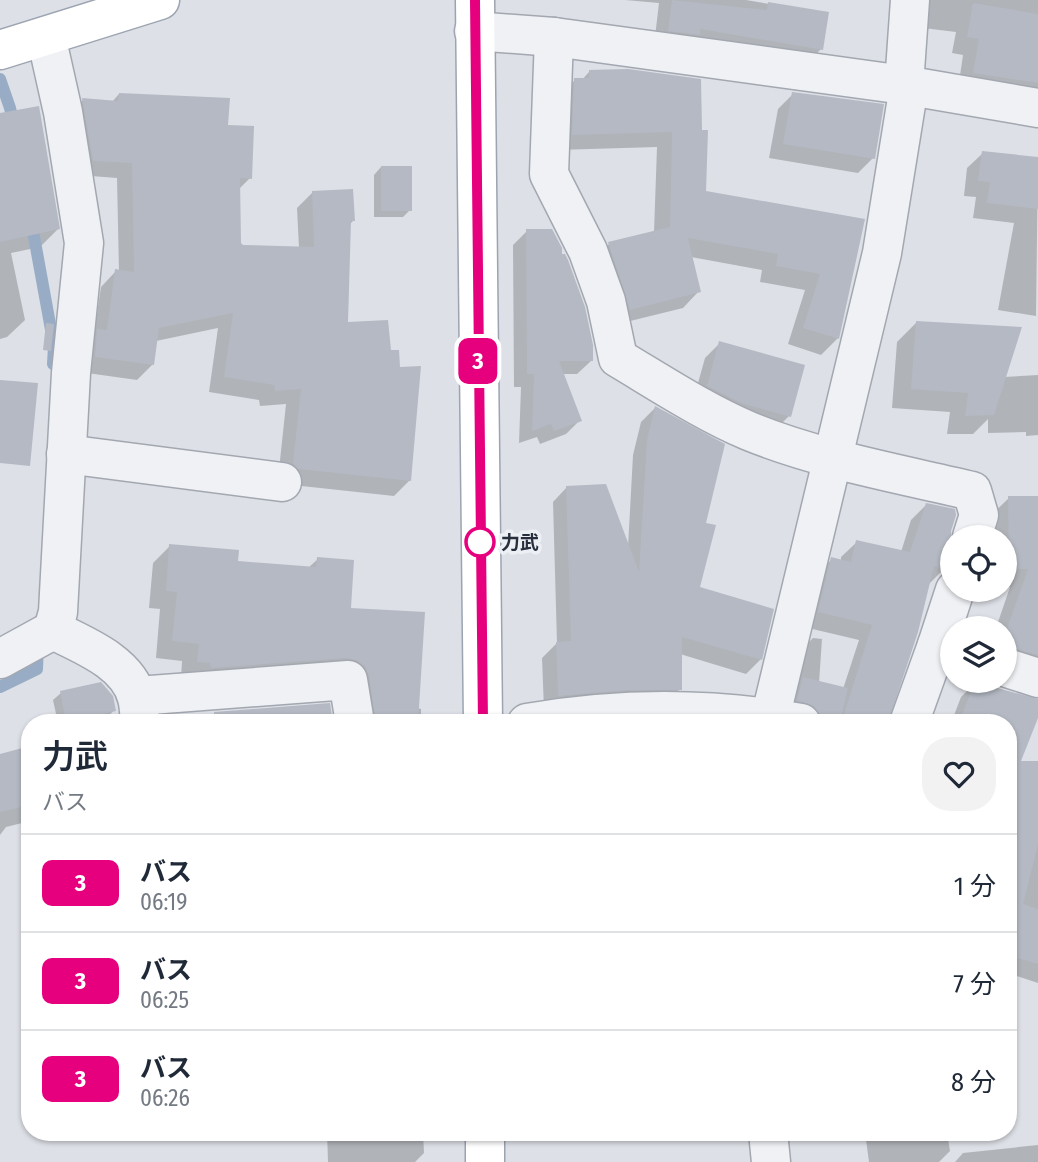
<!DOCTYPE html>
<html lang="ja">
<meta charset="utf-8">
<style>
body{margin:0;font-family:"Fira Sans Condensed","Noto Sans JP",sans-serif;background:#f2f2f3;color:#1f2937;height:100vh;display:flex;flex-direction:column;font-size:26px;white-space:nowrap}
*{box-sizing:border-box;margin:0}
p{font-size:23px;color:#747a83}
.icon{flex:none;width:38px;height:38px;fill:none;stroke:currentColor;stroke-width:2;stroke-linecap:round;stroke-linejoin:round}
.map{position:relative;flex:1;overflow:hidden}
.sheet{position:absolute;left:21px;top:714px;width:996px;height:427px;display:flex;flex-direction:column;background:#fff;border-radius:28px;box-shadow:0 2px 5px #0004}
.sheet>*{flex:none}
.badge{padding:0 14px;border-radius:10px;font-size:24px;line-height:46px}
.tools{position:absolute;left:940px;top:525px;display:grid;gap:14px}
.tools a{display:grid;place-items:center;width:77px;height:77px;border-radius:50%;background:#fff;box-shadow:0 2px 5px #0004;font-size:35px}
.map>.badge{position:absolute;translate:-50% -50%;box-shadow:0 0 0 4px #fff}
.round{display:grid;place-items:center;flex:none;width:74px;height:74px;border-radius:28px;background:#f2f2f3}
.head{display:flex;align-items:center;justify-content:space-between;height:119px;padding:0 21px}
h1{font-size:33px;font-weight:600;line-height:52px}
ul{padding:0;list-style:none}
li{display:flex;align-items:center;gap:21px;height:98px;padding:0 21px;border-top:2px solid #e0e1e3}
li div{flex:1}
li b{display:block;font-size:26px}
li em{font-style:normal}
li .badge{min-width:77px;font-weight:700;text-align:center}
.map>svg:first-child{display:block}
.shadow{fill:#0003}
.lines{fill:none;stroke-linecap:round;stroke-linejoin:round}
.stream{stroke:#98adc5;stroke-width:12}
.building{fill:#b4b9c3}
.minor-casing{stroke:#a3a7b0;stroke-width:41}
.major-casing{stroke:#9ca4b1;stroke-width:41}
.minor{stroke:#eff1f5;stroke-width:38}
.major{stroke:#fff;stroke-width:38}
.line-casing{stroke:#fff;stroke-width:16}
.line{stroke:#e6007e;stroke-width:10}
.stop-dot{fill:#fff;stroke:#e6007e;stroke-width:3.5}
.labels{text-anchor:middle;stroke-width:7;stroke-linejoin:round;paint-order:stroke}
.stop-label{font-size:19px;font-weight:bold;fill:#272e3c;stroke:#eceff4;text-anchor:start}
</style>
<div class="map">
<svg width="1038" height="1162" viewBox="0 0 1038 1162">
<rect width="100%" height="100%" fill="#dde0e6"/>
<g class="shadow">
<polygon points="625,0 746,0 827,14 821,49 806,64 654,45 659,3"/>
<polygon points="917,0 1038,0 1038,102 958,89 963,55 952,53 956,32 915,27"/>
<polygon points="589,72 699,81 704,192 863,221 837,339 821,355 788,344 805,290 760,282 762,270 691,257 699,291 683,308 614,325 593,260 609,244 654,232 657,147 557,150 559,96 575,80 582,80"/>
<polygon points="119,94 226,127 250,178 238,190 239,244 243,247 299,248 297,208 313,192 353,221 349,225 346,324 410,480 394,496 283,484 278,479 286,404 260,406 259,400 209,392 218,328 156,341 153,364 137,380 80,372 94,335 101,287 116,271 119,272 117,178 78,175 68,115 83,100 112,102"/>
<polygon points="793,94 873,158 858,173 769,158 778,109"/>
<polygon points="0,132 58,229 40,247 11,253 25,320 7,337 0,339"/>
<polygon points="983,153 1038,159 1036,316 998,310 1014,223 973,218 976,197 964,196 967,168"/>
<polygon points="381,167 410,210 403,217 374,217 374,175"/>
<polygon points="527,231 560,257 591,361 577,374 562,374 580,420 566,434 540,444 537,437 519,443 521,387 514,387 513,245"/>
<polygon points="917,322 1004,377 1038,375 1038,435 1026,436 1026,432 988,433 988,419 973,434 947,434 950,412 892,408 897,342"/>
<polygon points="720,343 789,416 774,431 693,401 705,358"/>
<polygon points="655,408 704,524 698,588 772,610 760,660 746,674 680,654 680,689 666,703 544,709 542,658 557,643 553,502 567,487 628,547 633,455 641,422"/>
<polygon points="1009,498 1038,498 1038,689 1004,669 1004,628 996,628 1010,587 1004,587 1004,537 990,537 989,517"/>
<polygon points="926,505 944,569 928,585 886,723 801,723 783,715 798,653 813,638 822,639 819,683 843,689 859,640 804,627 817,574 832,559 841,561 841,557 857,542 901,552 911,520"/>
<polygon points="170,546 236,562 308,568 318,559 349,610 417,708 421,709 421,723 357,723 353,694 181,678 182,661 156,658 160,609 149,608 153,563"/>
<polygon points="976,682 1038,700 1038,713 1008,777 1008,723 951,723 961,697"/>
<polygon points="61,693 114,710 107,718 85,723 58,723 53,700"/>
<polygon points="214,714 331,723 180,723 208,720"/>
<polygon points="30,749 30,821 6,827 0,835 0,756"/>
<polygon points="1008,803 1038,807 1038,983 1008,973"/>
<polygon points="327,1132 423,1132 424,1153 415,1162 328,1162"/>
<polygon points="865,1132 947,1132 950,1151 939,1162 869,1162"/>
<polygon points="1038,1145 1038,1162 955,1162 963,1153"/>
</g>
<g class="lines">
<g class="stream">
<polyline points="0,79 10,108 14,126"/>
<polyline points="31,220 54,346 53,364"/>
<polyline points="0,687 37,669 38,644"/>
</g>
</g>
<g class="building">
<polygon points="672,0 767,10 768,2 829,12 823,50 700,29 700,35 668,31"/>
<polygon points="973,3 1038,14 1038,83 973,73 979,39 967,37"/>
<polygon points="628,69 701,79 702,130 708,130 706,191 865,219 839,339 803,328 820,274 776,266 778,254 688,238 701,292 630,310 608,242 670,227 672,132 572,135 574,78 589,78 589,70"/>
<polygon points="792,92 884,104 875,159 783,144"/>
<polygon points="119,93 230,98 228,125 254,126 252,179 240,178 241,243 243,245 314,247 312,191 353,189 355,221 351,221 348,322 388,320 391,350 399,350 400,367 421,366 411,481 298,469 293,463 301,389 275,391 274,385 224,377 233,313 159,328 154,365 95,357 97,329 107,330 115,269 134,272 132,163 93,161 82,98 118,101"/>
<polygon points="39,106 60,229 0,242 0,113"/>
<polygon points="982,151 1038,157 1038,209 987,203 990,182 978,181"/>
<rect x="381" y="166" width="31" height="45"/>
<polygon points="526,229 552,229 562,248 562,254 565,254 568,260 585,307 593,345 593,361 559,361 582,421 554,431 551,424 532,431 534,374 527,374"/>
<polygon points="916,321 1022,327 994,415 965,416 968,393 911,389"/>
<polygon points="46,323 54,324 51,351 43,350"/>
<polygon points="719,341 805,365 791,417 741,403 707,386"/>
<polygon points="0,380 38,383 30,466 0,463"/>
<polygon points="655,406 725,444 706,523 716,525 700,587 774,609 762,660 682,637 682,690 628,690 558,696 556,642 571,641 566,486 606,484 639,572 647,440"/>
<polygon points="1008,496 1038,496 1038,655 1004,646 1004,637 1028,569 1009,569"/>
<polygon points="926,503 955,509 956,515 951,531 952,548 945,570 934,566 918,632 888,723 873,723 844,714 872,625 818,612 831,557 851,562 856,540 910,552"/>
<polygon points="169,544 239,550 238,561 316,567 317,557 354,560 351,608 425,612 418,723 376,723 369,676 365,666 356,660 346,658 211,668 210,663 197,662 199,644 172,641 177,592 166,591"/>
<polygon points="803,677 848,688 840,723 822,720 814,706 797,700"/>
<polygon points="975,681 987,681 997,688 1038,699 1038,718 1021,761 1038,761 1038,844 1023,904 1038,909 1038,964 1008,955 1008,723 959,723"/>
<polygon points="101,682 113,696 116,711 66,722 60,691"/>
<polygon points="330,703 333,723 214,723 214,712"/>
<polygon points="30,746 30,805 0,812 0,754"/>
</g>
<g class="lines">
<g class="minor-casing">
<g id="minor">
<polyline points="474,31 554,37 904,85 1038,108"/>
<path d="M554 37 549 174 588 251 606 301 618 358C660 383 704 412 749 431 817 459 900 474 972 491L979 515 972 537"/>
<polyline points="904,85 910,0"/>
<polyline points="66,454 282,482"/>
<path d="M53 630C83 645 128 662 137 698 139 705 139 713 140 721"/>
<polyline points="952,650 937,645 955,590"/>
<polyline points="0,659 53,630 58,612 71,373 84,243 63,112 46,36"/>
<polyline points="1004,667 1038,678"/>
<polyline points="137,696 348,680 355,723"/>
<path d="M527 723C618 707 710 707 801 723"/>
<polyline points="769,723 882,253 909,86"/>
<polyline points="909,723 937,645"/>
<polyline points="768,1132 771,1162"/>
</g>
</g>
<g class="major-casing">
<g id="major">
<polyline points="475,0 483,723"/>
<polyline points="0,50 160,0"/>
<polyline points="485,1132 485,1162"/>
</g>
</g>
<use href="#minor" class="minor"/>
<use href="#major" class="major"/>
</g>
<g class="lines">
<g class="line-casing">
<polyline id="line" points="475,0 483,723"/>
</g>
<use href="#line" class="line"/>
</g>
<circle class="stop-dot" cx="480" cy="542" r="14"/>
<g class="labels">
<g class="stop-label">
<text x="501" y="549">力武</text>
</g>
</g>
</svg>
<div class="tools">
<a><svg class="icon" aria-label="locate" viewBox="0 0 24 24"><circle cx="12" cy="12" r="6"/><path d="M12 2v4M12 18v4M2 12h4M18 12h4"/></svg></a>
<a><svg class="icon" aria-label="layers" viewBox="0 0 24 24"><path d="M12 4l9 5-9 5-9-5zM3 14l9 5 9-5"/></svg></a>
</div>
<b class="badge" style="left:478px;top:361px;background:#e6007e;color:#fff">3</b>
<section class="sheet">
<div class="head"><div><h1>力武</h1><p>バス</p></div><a class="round"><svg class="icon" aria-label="heart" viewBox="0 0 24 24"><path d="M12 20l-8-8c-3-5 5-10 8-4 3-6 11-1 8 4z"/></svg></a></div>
<ul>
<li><span class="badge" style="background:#e6007e;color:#fff">3</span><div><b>バス</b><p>06:19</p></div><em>1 分</em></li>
<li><span class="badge" style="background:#e6007e;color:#fff">3</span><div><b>バス</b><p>06:25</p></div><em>7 分</em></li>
<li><span class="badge" style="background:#e6007e;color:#fff">3</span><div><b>バス</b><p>06:26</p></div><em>8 分</em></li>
</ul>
</section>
</div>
